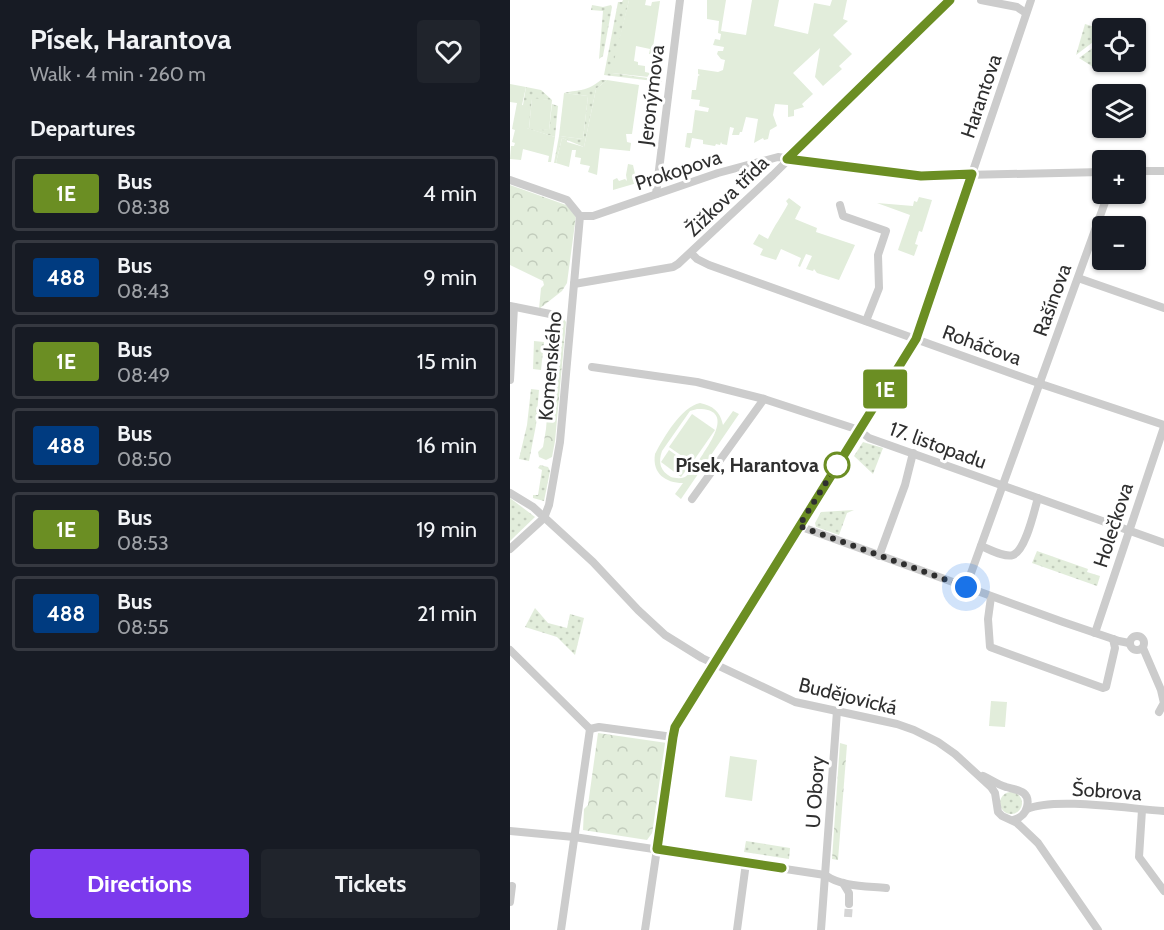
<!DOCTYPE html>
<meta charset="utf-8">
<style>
body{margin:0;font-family:Cabin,sans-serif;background:#20242c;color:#f1f3f6;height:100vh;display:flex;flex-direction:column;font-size:22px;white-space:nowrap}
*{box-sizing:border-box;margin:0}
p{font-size:20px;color:#9ea1a6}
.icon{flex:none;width:33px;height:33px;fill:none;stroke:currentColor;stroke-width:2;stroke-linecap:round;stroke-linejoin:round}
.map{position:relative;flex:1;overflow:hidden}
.side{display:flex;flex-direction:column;background:#171b24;width:510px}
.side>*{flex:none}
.badge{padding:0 12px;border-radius:4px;font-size:21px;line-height:39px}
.controls{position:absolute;left:582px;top:18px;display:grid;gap:12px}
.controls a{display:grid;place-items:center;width:54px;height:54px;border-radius:6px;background:#171b24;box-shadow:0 2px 4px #0004;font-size:30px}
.you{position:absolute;width:30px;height:30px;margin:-15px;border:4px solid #fff;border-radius:50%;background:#1a73e8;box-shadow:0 0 0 9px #1a73e833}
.map>.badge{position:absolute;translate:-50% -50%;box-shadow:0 0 0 3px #fff}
h2{padding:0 30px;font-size:22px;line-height:54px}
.round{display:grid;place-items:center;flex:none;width:63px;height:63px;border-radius:6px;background:#20242c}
.headline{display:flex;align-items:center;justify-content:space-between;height:102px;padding:0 30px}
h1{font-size:28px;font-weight:700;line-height:45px}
.cta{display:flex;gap:12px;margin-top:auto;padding:12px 30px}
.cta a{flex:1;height:69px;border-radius:6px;background:#7c3aed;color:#fff;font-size:24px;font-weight:700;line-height:69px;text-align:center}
.cta a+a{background:#20242c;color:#f1f3f6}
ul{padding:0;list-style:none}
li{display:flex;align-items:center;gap:18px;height:75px;margin:0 12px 9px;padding:0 18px;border:3px solid #363941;border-radius:6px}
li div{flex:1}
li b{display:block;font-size:22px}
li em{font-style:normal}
li .badge{min-width:66px;font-weight:700;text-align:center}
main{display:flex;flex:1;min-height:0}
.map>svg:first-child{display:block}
.grass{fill:url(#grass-dots)}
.forest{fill:url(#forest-crowns)}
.garden{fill:#e2eddb;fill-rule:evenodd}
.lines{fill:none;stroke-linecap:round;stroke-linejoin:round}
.minor-tunnel{stroke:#d5d5d5;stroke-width:8;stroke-dasharray:8 4;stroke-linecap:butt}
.minor{stroke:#ccc;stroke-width:8}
.line-casing{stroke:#fff;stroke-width:14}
.line{stroke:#6b8e23;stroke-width:9}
.walk{stroke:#2f2f2f;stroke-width:6;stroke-dasharray:0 10.8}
.stop-dot{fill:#fff;stroke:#6b8e23;stroke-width:3}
.labels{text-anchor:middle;stroke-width:6;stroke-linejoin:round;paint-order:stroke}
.street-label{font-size:20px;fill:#2f2f2f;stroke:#fff}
.stop-label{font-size:20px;font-weight:bold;fill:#2f2f2f;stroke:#fff;text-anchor:end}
</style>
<main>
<section class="side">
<div class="headline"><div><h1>Písek, Harantova</h1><p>Walk · 4 min · 260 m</p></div><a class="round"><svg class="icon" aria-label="heart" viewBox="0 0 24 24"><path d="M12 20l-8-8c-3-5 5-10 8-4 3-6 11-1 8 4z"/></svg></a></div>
<h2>Departures</h2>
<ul>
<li><span class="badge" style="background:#6b8e23;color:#fff">1E</span><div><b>Bus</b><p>08:38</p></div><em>4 min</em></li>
<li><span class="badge" style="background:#003b80;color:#fff">488</span><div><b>Bus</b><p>08:43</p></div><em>9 min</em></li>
<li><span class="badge" style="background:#6b8e23;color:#fff">1E</span><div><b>Bus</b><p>08:49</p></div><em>15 min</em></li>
<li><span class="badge" style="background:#003b80;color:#fff">488</span><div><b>Bus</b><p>08:50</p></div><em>16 min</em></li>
<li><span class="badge" style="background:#6b8e23;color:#fff">1E</span><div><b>Bus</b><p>08:53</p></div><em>19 min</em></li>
<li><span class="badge" style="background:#003b80;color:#fff">488</span><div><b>Bus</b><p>08:55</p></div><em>21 min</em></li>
</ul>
<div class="cta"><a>Directions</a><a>Tickets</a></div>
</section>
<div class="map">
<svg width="654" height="930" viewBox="0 0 654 930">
<defs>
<pattern id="grass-dots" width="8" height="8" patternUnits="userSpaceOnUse" patternTransform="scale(1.5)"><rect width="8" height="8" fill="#e2eddb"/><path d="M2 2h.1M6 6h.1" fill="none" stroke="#c2ccbc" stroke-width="1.8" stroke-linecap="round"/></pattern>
<pattern id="forest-crowns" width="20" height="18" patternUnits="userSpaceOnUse" patternTransform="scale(1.5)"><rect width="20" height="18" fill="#e2eddb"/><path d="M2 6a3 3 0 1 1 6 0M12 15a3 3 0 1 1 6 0" fill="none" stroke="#c2ccbc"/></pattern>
</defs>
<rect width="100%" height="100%" fill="#fff"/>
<g class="grass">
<polygon points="113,0 119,0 102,73 152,80 152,82 94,75 108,2 112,2"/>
<polygon points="82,5 93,7 101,5 102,7 93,56 89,59 93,11 81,10"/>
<polygon points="575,24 585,27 587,39 566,55"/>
<polygon points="592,41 592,62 594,62 591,72 569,58"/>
<path d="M91 80H97L86 89 74 147 52 138 46 163H44L49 136 73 139 78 96 54 93C71 89 76 92 91 80Z"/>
<polygon points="16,87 31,90 42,100 22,99 19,128 39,130 42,104 48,106 45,137 16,128 13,105"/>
<polygon points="24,341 34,342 31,370 23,369"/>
<polygon points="21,389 29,390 26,425 19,461 9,459 17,425"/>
<polygon points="353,442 373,448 363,474 344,456"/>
<polygon points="30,465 38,467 40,471 34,501 23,498 23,495 28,495 32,470 28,468"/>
<polygon points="0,498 25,517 0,541"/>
<polygon points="344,510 337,513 329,535 306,527 305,523 311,512"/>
<polygon points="527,551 578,569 577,572 590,576 587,586 522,563"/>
<polygon points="25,608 38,623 57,628 60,614 74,618 65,655 47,637 15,627"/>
<circle cx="501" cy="803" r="11"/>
<polygon points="236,841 280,848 279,859 234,852"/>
</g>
<g class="forest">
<polygon points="0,185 56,205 66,216 57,283 52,291 29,309 31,288 34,285 33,281 0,265"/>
<polygon points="45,317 53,318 56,322 45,441 42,457 36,460 29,457 28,452 33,447 36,429 45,320 41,322"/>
<polygon points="88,733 157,743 145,829 137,840 73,830 74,809 78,805"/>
<polygon points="330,743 337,745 328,860 322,859"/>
</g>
<g class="garden">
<polygon points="119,0 136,0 135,5 141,6 142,2 150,1 142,54 139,54 140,49 126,46 124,61 128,62 128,65 135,66 135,72 140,73 139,77 101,73"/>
<polygon points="197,0 216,0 211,31 236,35 242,0 269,0 264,26 298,34 304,3 320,6 322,0 337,0 333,19 338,21 323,35 342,54 329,66 332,69 313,86 305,77 310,48 283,73 303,94 292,104 294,107 284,110 284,116 278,117 278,105 265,104 263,115 267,126 260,130 258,139 254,140 253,138 244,143 248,119 236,117 232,132 230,132 229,135 222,135 224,128 220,127 217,145 212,144 211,142 210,145 206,144 205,146 193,144 193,140 182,138 180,148 175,147 177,133 182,133 185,110 198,112 199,108 189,106 190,100 181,99 182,90 186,90 188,76 190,75 188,74 188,69 208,72 213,70 215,60 211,59 207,54 208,51 213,51 214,47 203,45 205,39 210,40 211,34 208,33 209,21 197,19"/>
<polygon points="97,80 129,85 122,134 116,134 117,142 121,143 120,151 90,148 87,175 78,172 80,166 70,164 71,158 65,157 66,150 62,150 59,167 46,163 52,138 57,140 57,142 74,147 86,89"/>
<polygon points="0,84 16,87 12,105 19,106 17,128 19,129 22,98 42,100 39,130 20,129 45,137 41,162 38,162 39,156 13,149 11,160 0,159 1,146 4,146 5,143 2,142 5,130 2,129 7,103 0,102"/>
<polygon points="54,93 78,96 73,139 49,136"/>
<polygon points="118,164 123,165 127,183 103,190 103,180 107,178 109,181 115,179 117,181 116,175"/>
<polygon points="409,197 422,200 412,232 409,231 405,244 408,245 404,256 388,250 400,215 367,203 403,206 404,201 407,202"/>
<path d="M279 198 291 207 285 219 307 228 306 232 345 245 329 280 307 273 304 269 303 271 296 269 302 256 296 254 290 267 288 266 291 258 271 249 266 260 250 255 253 249 243 244 249 234 258 239C264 226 273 214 278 204L276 201Z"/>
<path d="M190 403C203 406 210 411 213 425L223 411 229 414 171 499 165 494 173 483C155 483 142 473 145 454 154 437 171 407 190 403ZM187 409C223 408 203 439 193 454 188 461 183 472 175 477 170 479 165 478 161 477 150 471 148 462 152 451L180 411Z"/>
<polygon points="182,414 205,430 182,463 159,447"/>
<polygon points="159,450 180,465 171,477 151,462"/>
<polygon points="481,701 497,702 495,727 479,726"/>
<polygon points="220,756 247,760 242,801 215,797"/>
</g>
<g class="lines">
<polyline class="minor-tunnel" points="338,917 339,904"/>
<g class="minor">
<polyline points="471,0 507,7 516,13"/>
<polyline points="626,171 654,171"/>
<polyline points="0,180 57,200 70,216"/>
<polyline points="146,194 170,0"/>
<polyline points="330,205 333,216 376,231 368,255 369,288 356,321"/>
<polyline points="70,216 83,216 208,173 268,157 411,176 592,172"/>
<polyline points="181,253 187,259 199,265 534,385 654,425"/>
<polyline points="568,278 654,308"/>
<polyline points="64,284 163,267 168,264 263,175 440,0"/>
<polyline points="0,306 40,314"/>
<polyline points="82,367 187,382 254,399 349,430 359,438 654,543"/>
<polyline points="0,380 4,307"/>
<polyline points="0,493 23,507 83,562 128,610 155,635 192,658 285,702 387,724 404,730 428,742 445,754 481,787 485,793 488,812 492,816 507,823 528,843 588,930"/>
<polyline points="182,499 254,399"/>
<polyline points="289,526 553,622 609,641 619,643"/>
<path d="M471 546C479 549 495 558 503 555 516 550 524 511 528 498"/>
<polyline points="0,549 34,518 39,505 50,442 70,216"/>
<polyline points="369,556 395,485 403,453"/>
<polyline points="456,587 598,194"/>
<polyline points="481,597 478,619 480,647 593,688 596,687 605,648 603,639"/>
<polyline points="585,633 654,427"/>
<circle cx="627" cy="643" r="7"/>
<polyline points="633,648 651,690 654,703 649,712"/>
<polyline points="0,650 80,729"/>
<polyline points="80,729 89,727 163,737"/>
<path d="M473 776C480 779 488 785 496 787 506 790 521 790 517 807 515 815 510 818 503 820"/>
<path d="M517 809C545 797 620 809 654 811"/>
<polyline points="632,810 629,857 654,891"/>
<path d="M0 831 64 837 315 875C332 887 356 886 376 888"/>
<polyline points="333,883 339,893 339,904"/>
<polyline points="0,902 2,886"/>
<polyline points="51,930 80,729"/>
<polyline points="135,930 165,727 406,339 521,0"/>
<polyline points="227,930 236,863"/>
<polyline points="311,930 327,711"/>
</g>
</g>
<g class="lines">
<g class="line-casing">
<polyline id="line" points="272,868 147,849 163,737 165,727 406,339 462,174 411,176 277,159 440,0"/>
</g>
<use href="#line" class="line"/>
<polyline class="walk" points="327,465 289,526 456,587"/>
</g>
<circle class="stop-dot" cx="327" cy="465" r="12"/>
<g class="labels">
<g class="street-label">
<text transform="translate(141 95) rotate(-83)" y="7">Jeronýmova</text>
<text transform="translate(471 96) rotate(-71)" y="7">Harantova</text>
<text transform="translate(168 170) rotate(-18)" y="7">Prokopova</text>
<text transform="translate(217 196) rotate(-44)" y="7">Žižkova třída</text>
<text transform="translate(542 300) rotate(-70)" y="7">Rašínova</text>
<text transform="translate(472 345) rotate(20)" y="7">Roháčova</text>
<text transform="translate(40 366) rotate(-85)" y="7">Komenského</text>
<text transform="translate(428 445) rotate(20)" y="7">17. listopadu</text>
<text transform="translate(603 525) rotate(-72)" y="7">Holečkova</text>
<text transform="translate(338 696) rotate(14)" y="7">Budějovická</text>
<text transform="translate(597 791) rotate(4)" y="7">Šobrova</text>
<text transform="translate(305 792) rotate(-86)" y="7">U Obory</text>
</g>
<g class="stop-label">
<text x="309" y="472">Písek, Harantova</text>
</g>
</g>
</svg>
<div class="controls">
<a><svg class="icon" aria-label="locate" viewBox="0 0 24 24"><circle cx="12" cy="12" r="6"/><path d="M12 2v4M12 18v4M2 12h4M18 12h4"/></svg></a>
<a><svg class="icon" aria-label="layers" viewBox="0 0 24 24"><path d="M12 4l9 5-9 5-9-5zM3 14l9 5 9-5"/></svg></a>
<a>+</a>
<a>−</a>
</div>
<div class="you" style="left:456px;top:587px"></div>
<b class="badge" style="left:375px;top:389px;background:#6b8e23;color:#fff">1E</b>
</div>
</main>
